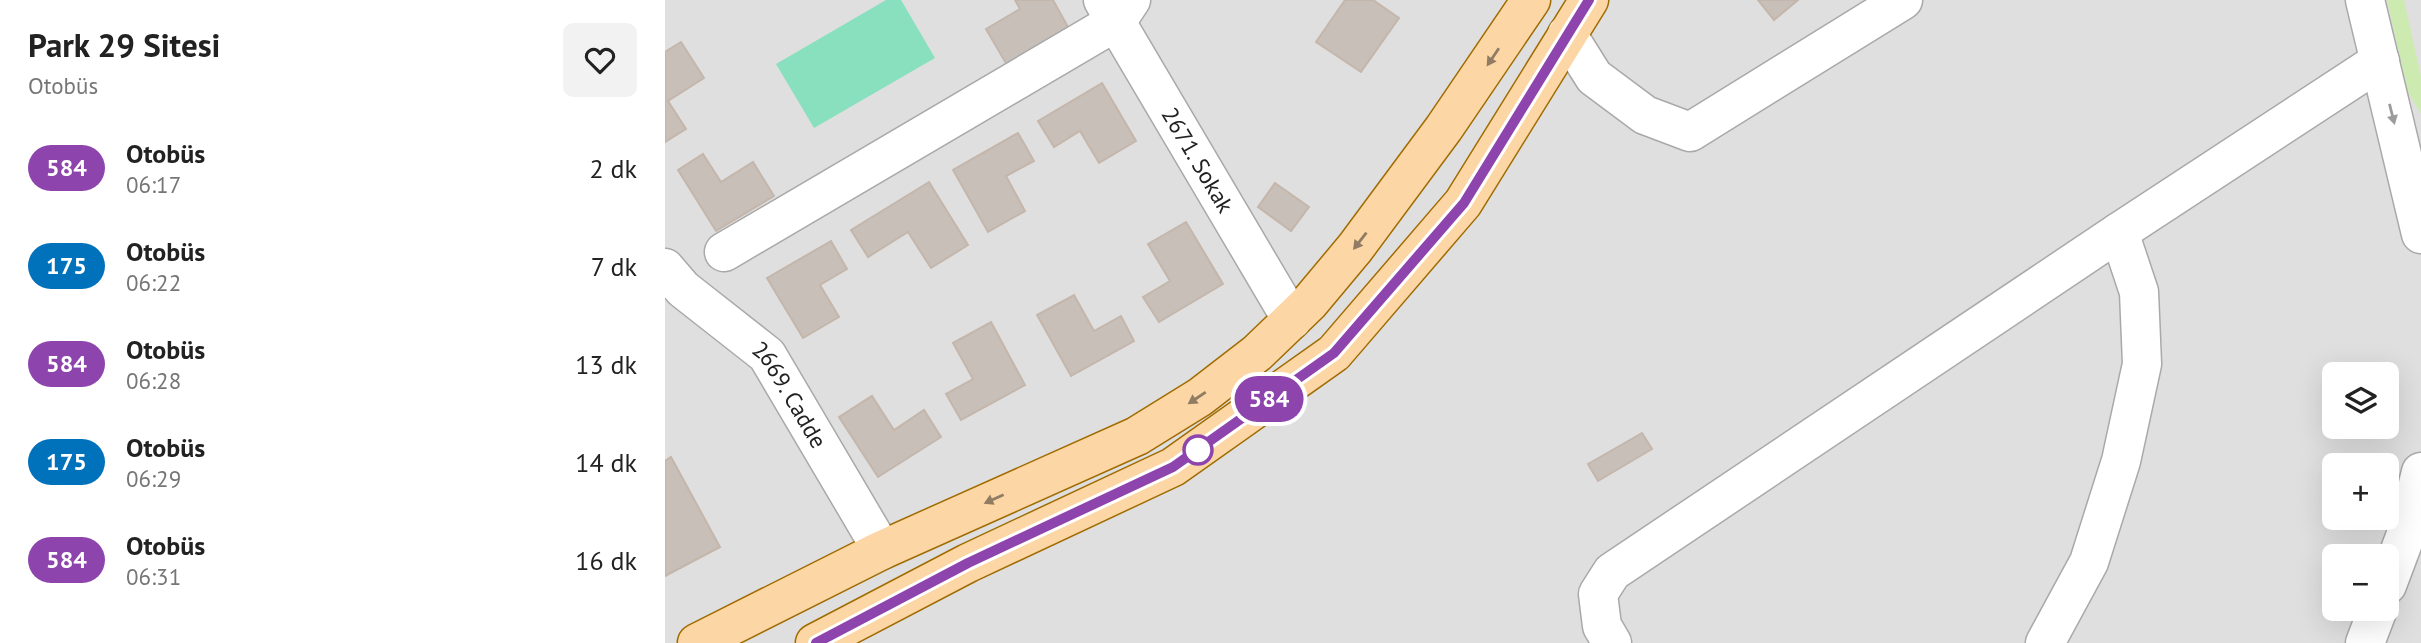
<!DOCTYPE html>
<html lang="tr">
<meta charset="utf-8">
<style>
body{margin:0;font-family:"PT Sans",sans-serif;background:#f2f2f2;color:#222;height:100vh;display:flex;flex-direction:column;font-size:26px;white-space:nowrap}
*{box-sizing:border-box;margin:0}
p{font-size:23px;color:#767676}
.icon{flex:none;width:38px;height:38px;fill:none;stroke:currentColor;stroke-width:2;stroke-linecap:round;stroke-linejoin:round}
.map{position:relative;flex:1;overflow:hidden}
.panel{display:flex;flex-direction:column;background:#fff;width:665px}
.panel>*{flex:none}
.badge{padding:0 14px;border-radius:23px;font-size:24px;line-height:46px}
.buttons{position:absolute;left:1657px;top:362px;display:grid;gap:14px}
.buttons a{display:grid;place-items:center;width:77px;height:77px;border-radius:10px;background:#fff;box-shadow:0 7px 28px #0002;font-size:35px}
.map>.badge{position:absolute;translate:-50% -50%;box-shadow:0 0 0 4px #fff}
.round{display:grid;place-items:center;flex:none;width:74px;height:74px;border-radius:10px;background:#f2f2f2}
.summary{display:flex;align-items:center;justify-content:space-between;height:119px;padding:0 28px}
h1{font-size:33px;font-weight:600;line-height:52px}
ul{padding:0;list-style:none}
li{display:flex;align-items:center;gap:21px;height:98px;padding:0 28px}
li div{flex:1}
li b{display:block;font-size:26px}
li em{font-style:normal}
li .badge{min-width:77px;font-weight:700;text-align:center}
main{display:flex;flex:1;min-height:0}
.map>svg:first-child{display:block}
.residential{fill:#e0dfdf;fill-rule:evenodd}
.grass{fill:#cdebb0}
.pitch{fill:#88e0be}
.building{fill:#c7bfb8;stroke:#c4b6ab;stroke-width:2}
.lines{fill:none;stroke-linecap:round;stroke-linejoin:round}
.minor-casing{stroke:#a9a9a9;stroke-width:41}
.major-casing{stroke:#a06b00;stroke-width:41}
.minor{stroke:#fff;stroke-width:38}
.major{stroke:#fcd6a4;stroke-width:38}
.oneway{fill:#8f7c63}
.oneway2{fill:#9c9c9c}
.line-casing{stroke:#fff;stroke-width:16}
.line{stroke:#8e44ad;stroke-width:10}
.stop-dot{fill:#fff;stroke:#8e44ad;stroke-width:3.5}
.labels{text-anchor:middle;stroke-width:5;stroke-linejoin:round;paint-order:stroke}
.street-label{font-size:23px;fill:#222;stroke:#fff}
</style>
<main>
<section class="panel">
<div class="summary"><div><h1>Park 29 Sitesi</h1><p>Otobüs</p></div><a class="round"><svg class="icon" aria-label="heart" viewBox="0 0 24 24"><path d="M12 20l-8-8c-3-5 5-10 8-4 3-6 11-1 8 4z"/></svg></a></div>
<ul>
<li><span class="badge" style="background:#8e44ad;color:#fff">584</span><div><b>Otobüs</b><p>06:17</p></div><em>2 dk</em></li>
<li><span class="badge" style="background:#0072bc;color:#fff">175</span><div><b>Otobüs</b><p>06:22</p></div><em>7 dk</em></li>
<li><span class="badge" style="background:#8e44ad;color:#fff">584</span><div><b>Otobüs</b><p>06:28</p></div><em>13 dk</em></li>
<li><span class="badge" style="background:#0072bc;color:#fff">175</span><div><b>Otobüs</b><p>06:29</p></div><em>14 dk</em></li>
<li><span class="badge" style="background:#8e44ad;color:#fff">584</span><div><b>Otobüs</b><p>06:31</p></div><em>16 dk</em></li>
</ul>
</section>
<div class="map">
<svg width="1756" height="643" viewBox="0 0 1756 643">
<rect width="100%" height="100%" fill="#f2efe9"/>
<path class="residential" d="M0 0H1756V643H0ZM1670 374H1722V427H1670ZM1670 466H1722V518H1670ZM1670 556H1722V609H1670Z"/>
<polygon class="grass" points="1722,0 1739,0 1756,76 1756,114 1743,92"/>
<polygon class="pitch" points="221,0 236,0 270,58 149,128 111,64"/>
<g class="building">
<polygon points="350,0 388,0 404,29 342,65 321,29 355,9"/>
<polygon points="680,0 708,0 734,18 696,72 651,42"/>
<polygon points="1093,0 1133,0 1109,20"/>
<polygon points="16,42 39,78 3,101 21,129 0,142 0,52"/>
<polygon points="437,83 471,141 434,163 415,131 389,147 373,121"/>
<polygon points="353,133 369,161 341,176 360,211 323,232 288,170"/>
<polygon points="38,154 56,182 88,162 109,196 51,231 13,170"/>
<polygon points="264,182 303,245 266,268 243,232 203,257 186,230"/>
<polygon points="610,183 644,207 626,231 593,207"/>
<polygon points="521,222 558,284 494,322 478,297 505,281 483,244"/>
<polygon points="166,241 182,269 155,285 174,317 138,338 102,278"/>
<polygon points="409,295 429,331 456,316 469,341 406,376 372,315"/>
<polygon points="326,322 360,385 296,420 281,394 308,379 288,343"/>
<polygon points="207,396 229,430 259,410 276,437 213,477 174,417"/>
<polygon points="977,433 987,449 933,481 923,464"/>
<polygon points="6,457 55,547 0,576 0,461"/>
</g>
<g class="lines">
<g class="minor-casing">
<g id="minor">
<path id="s1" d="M438 0 627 320"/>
<polyline points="1700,0 1756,234"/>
<polyline points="902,34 929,77 980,115 1025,132 1238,0"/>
<polyline points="59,252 452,21 466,0"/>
<path id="s2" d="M0 268 18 289 102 355 217 550"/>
<polyline points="1722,585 1740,537 1756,472"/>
<polyline points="947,643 937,626 933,594 947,572 1454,232 1715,61"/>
<polyline points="1380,643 1424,562 1456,461 1477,364 1474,292 1454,232"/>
<polyline points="1700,643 1713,609"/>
</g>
</g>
<g class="major-casing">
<g id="major">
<polyline points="32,643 217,550 472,436 535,397 592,353 644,303 690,248 779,128 866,0"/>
<polyline points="150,643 303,563 508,467 669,353 798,203 924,0"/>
</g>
</g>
<use href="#minor" class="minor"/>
<use href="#major" class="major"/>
</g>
<defs><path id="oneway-solid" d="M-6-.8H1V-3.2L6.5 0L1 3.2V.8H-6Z" transform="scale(1.75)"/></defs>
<g class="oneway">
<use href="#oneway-solid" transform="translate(828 57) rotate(124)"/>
<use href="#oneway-solid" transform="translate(695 241) rotate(128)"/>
<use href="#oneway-solid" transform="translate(532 398) rotate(146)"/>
<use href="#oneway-solid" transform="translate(329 499) rotate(156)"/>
</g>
<use class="oneway2" href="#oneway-solid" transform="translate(1727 114) rotate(76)"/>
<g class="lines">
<g class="line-casing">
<polyline id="line" points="151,643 303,563 508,467 669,353 799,203 924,0"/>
</g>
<use href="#line" class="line"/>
</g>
<circle class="stop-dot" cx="533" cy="450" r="14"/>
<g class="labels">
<g class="street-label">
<text dy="8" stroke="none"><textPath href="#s1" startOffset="186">2671. Sokak</textPath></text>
<text dy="8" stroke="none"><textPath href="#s2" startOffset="180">2669. Cadde</textPath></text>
</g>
</g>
</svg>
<div class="buttons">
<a><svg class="icon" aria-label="layers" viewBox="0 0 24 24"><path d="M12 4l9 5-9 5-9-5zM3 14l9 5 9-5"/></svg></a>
<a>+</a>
<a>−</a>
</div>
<b class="badge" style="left:604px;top:399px;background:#8e44ad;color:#fff">584</b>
</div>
</main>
